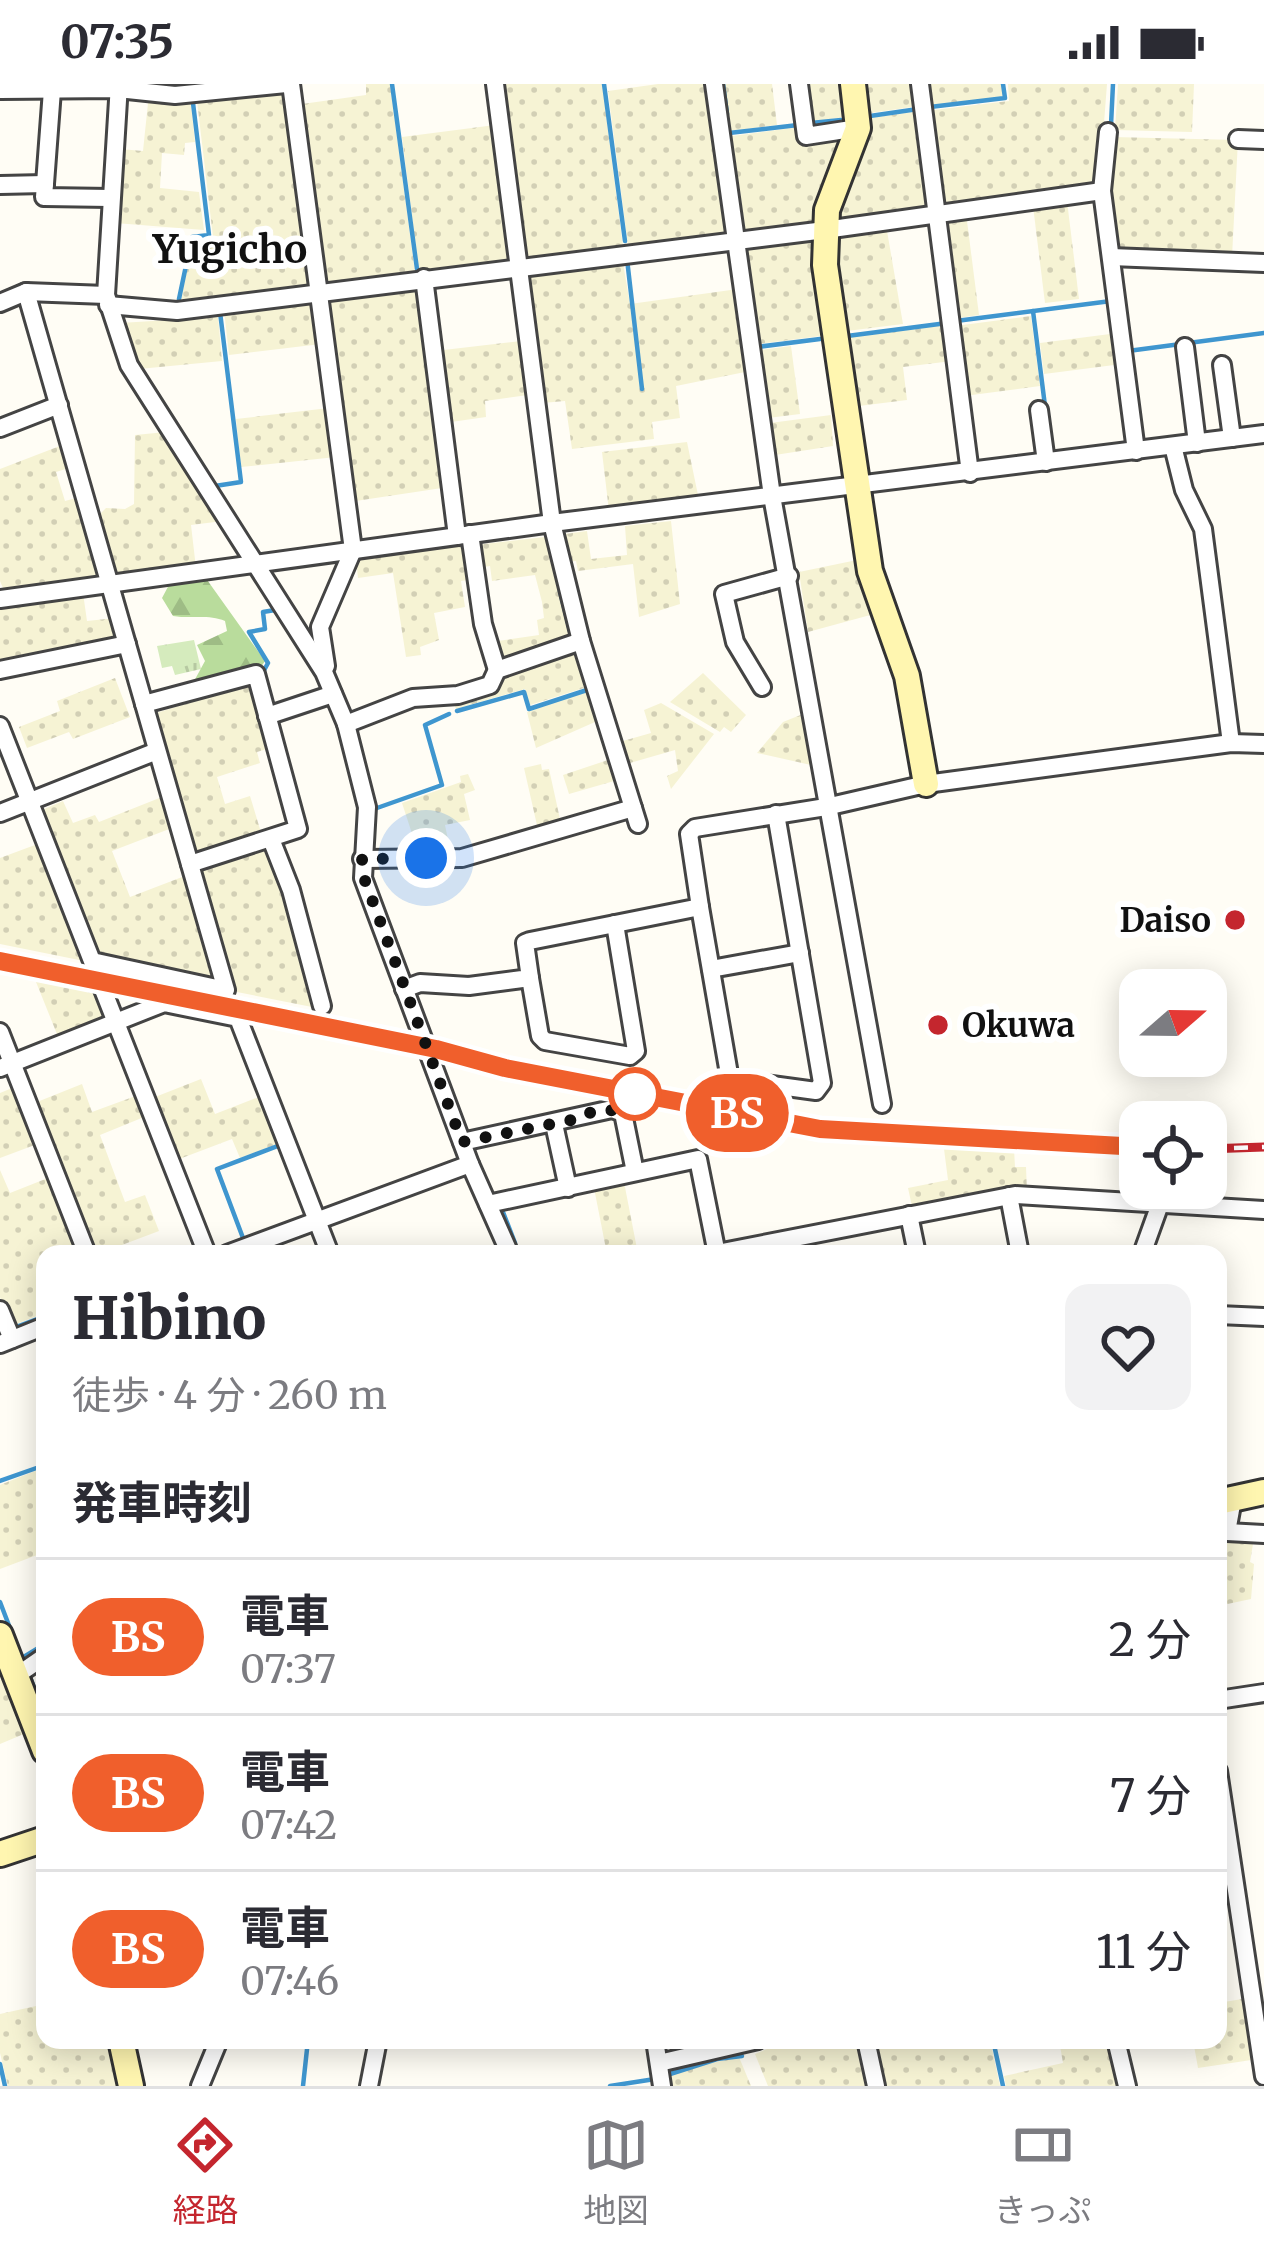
<!DOCTYPE html>
<html lang="ja">
<meta charset="utf-8">
<style>
body{margin:0;font-family:Merriweather,"Noto Sans JP",serif;background:#f2f2f3;color:#2b2b33;height:100vh;display:flex;flex-direction:column;font-size:45px;white-space:nowrap}
*{box-sizing:border-box;margin:0}
p{font-size:39px;color:#7c7c81}
.icon{flex:none;width:66px;height:66px;fill:none;stroke:currentColor;stroke-width:2;stroke-linecap:round;stroke-linejoin:round}
.map{position:relative;flex:1;overflow:hidden}
.drawer{position:absolute;left:36px;top:1161px;width:1191px;height:804px;display:flex;flex-direction:column;background:#fff;border-radius:24px;box-shadow:0 6px 30px #0003}
.drawer>*{flex:none}
.badge{padding:0 24px;border-radius:39px;font-size:42px;line-height:78px}
.needle{width:78px;rotate:70deg}
.buttons{position:absolute;left:1119px;top:885px;display:grid;gap:24px}
.buttons a{display:grid;place-items:center;width:108px;height:108px;border-radius:24px;background:#fff;box-shadow:0 6px 30px #0003;font-size:60px}
.you{position:absolute;width:60px;height:60px;margin:-30px;border:9px solid #fff;border-radius:50%;background:#1a73e8;box-shadow:0 0 0 18px #1a73e833}
.map>.badge{position:absolute;translate:-50% -50%;box-shadow:0 0 0 6px #fff}
h2{padding:0 36px;font-size:45px;line-height:108px}
.round{display:grid;place-items:center;flex:none;width:126px;height:126px;border-radius:24px;background:#f2f2f3}
.overview{display:flex;align-items:center;justify-content:space-between;height:204px;padding:0 36px}
h1{font-size:57px;font-weight:800;line-height:90px}
ul{padding:0;list-style:none}
li{display:flex;align-items:center;gap:36px;height:156px;padding:0 36px;border-top:3px solid #e1e1e2}
li div{flex:1}
li b{display:block;font-size:45px}
li em{font-style:normal}
li .badge{min-width:132px;font-weight:700;text-align:center}
.status{display:flex;justify-content:space-between;align-items:center;height:84px;padding:0 60px;background:#fff;direction:ltr}
.status svg{height:33px;fill:currentColor}
.tabs{display:flex;justify-content:space-around;align-items:center;height:168px;border-top:3px solid #e1e1e2;background:#fff;font-size:33px;color:#7c7c81}
.tabs a{display:grid;justify-items:center;gap:6px}
.tabs .active{color:#c4262e}
.map>svg:first-child{display:block}
.farmland{fill:url(#farmland-dots)}
.grass{fill:url(#grass-tufts)}
.forest{fill:url(#forest-firs)}
.lines{fill:none;stroke-linecap:round;stroke-linejoin:round}
.stream{stroke:#3f96cf;stroke-width:4.5}
.street-casing{stroke:#444;stroke-width:22}
.secondary-casing{stroke:#333;stroke-width:30}
.street{stroke:#fff;stroke-width:16}
.secondary{stroke:#fff6b0;stroke-width:24}
.rail-casing{stroke:#c4262e;stroke-width:9}
.rail{stroke:#fff;stroke-width:4.5;stroke-dasharray:14;stroke-linecap:butt}
.line-casing{stroke:#fff;stroke-width:27}
.line{stroke:#f05f2c;stroke-width:18}
.walk{stroke:#111;stroke-width:12;stroke-dasharray:0 21.6}
.poi-dot{fill:#c4262e;stroke:#fff;stroke-width:4.5}
.stop-dot{fill:#fff;stroke:#f05f2c;stroke-width:6}
.labels{text-anchor:middle;stroke-width:12;stroke-linejoin:round;paint-order:stroke}
.poi-label{font-size:33px;font-weight:bold;fill:#111;stroke:#fff;text-anchor:end}
.quarter-label{font-size:39px;font-weight:bold;fill:#111;stroke:#fff}
</style>
<div class="status"><b>07:35</b><svg viewBox="0 0 49 12"><path d="M0 12V9h3v3zM5 12V6h3v6zM10 12V3h3v9zM15 12V0h3v12zM26 1h20v11H26zM47 4h2v5h-2z"/></svg></div>
<div class="map">
<svg width="1264" height="2002" viewBox="0 0 1264 2002">
<defs>
<pattern id="farmland-dots" width="8" height="8" patternUnits="userSpaceOnUse" patternTransform="scale(3)"><rect width="8" height="8" fill="#f6f3d4"/><path d="M2 2h.1M6 6h.1" fill="none" stroke="#d2cfb5" stroke-width="1.8" stroke-linecap="round"/></pattern>
<pattern id="grass-tufts" width="24" height="20" patternUnits="userSpaceOnUse" patternTransform="scale(3)"><rect width="24" height="20" fill="#d5ebbd"/><path d="M3 7l-1-3M5 7V3M7 7l1-3M15 17l-1-3M17 17v-4M19 17l1-3" fill="none" stroke="#b6c8a1"/></pattern>
<pattern id="forest-firs" width="22" height="20" patternUnits="userSpaceOnUse" patternTransform="scale(3)"><rect width="22" height="20" fill="#b9dc9c"/><path d="M5 1l3.5 6h-7zM16 11l3.5 6h-7z" fill="#9ebc85"/></pattern>
</defs>
<rect width="100%" height="100%" fill="#fffdf5"/>
<g class="farmland">
<polygon points="366,0 390,0 415,188 318,200 295,21 366,11"/>
<polygon points="500,0 602,0 623,162 523,175"/>
<polygon points="658,0 710,0 729,148 628,162 608,7"/>
<polygon points="725,0 772,0 777,41 731,47"/>
<polygon points="807,0 840,0 844,33 812,38"/>
<polygon points="866,0 916,0 919,22 870,29"/>
<polygon points="922,0 1001,0 1003,13 925,22"/>
<polygon points="1008,0 1107,0 1099,104 944,126 925,27 1009,17"/>
<polygon points="1118,0 1194,0 1192,48 1115,46"/>
<polygon points="287,6 310,201 181,216 193,155 213,153 197,17"/>
<polygon points="148,19 191,20 195,58 185,59 184,71 162,69 160,104 199,108 204,146 115,139 120,65 143,67"/>
<polygon points="919,27 932,123 839,139 844,114 866,64 870,34"/>
<polygon points="495,41 512,176 419,188 402,53"/>
<polygon points="799,43 841,55 817,111 812,142 746,150 732,52"/>
<polygon points="1113,53 1238,56 1232,173 1120,167 1111,102"/>
<polygon points="1067,117 1079,215 1045,219 1033,122"/>
<polygon points="966,129 979,231 952,235 940,137"/>
<polygon points="886,141 903,240 847,247 837,171 838,148"/>
<polygon points="810,151 821,252 758,260 745,159"/>
<polygon points="622,173 630,220 738,205 750,287 676,302 680,334 652,338 654,355 572,365 565,317 542,319 525,187"/>
<polygon points="416,201 442,404 349,418 322,213"/>
<polygon points="314,214 321,260 229,271 224,226"/>
<polygon points="1031,232 1040,302 964,312 955,242"/>
<polygon points="218,233 222,277 139,285 120,239"/>
<polygon points="947,241 952,277 903,283 907,316 859,322 850,253"/>
<polygon points="1118,249 1122,280 1044,290 1040,259"/>
<polygon points="521,257 528,311 485,317 486,333 444,339 435,267"/>
<polygon points="791,262 800,330 768,334 759,266"/>
<polygon points="329,324 336,373 241,383 236,335"/>
<polygon points="831,331 833,362 775,371 770,339"/>
<polygon points="166,348 223,437 191,441 196,484 117,496 95,435 106,424 125,425 134,420 135,351"/>
<polygon points="687,358 699,416 609,427 602,368"/>
<polygon points="65,360 72,383 56,388 65,417 80,413 104,493 6,511 0,497 0,385"/>
<polygon points="671,437 680,520 639,533 633,480 578,487 576,477 565,478 558,451 587,447 591,475 627,471 625,442"/>
<polygon points="545,453 571,558 498,582 491,558 539,551 537,536 544,534 542,518 535,491 492,497 490,482 477,484 475,461"/>
<polygon points="468,461 473,495 461,497 465,523 434,529 439,556 420,563 421,571 406,573 393,489 358,494 356,476"/>
<polygon points="857,476 874,530 808,548 799,488"/>
<polygon points="83,509 87,537 115,534 122,558 0,583 0,520"/>
<polygon points="574,565 587,603 530,621 525,605 456,625 453,616 501,588"/>
<polygon points="703,589 746,631 731,648 724,643 720,648 670,618"/>
<polygon points="115,594 130,633 73,655 69,648 27,664 19,643 60,627 57,617"/>
<polygon points="255,599 273,663 257,668 260,679 217,693 225,720 250,712 263,755 199,774 156,629"/>
<polygon points="590,606 599,631 595,638 536,664 527,628"/>
<polygon points="661,619 714,650 671,705 667,692 678,687 675,666 623,681 616,659 651,649 644,626"/>
<polygon points="808,628 816,672 811,681 757,669 783,638"/>
<polygon points="614,674 621,695 569,710 563,691"/>
<polygon points="541,680 542,686 549,685 562,744 539,750 524,684"/>
<polygon points="468,690 475,706 464,710 470,736 445,741 451,770 419,771 402,719 461,698 460,692"/>
<polygon points="167,711 177,742 112,767 130,813 190,790 222,901 95,874 37,728 63,717 73,739 95,731 99,738"/>
<polygon points="43,758 89,878 0,860 0,774"/>
<polygon points="267,761 288,811 317,924 237,908 200,782"/>
<polygon points="32,888 100,902 113,934 59,955"/>
<polygon points="201,995 215,1030 264,1011 283,1058 240,1074 232,1055 174,1077 150,1015"/>
<polygon points="82,1000 92,1028 141,1010 149,1031 100,1051 125,1118 145,1111 159,1147 98,1170 91,1170 32,1020"/>
<polygon points="17,1002 40,1059 0,1074 0,1009"/>
<polygon points="944,1065 1014,1065 1015,1083 1026,1083 1027,1108 913,1127 908,1104 948,1096"/>
<polygon points="0,1086 10,1109 53,1092 84,1170 45,1170 45,1229 11,1242 0,1213"/>
<polygon points="624,1098 638,1170 607,1170 594,1104"/>
<polygon points="45,1383 45,1468 0,1485 0,1401"/>
<polygon points="1223,1450 1254,1454 1250,1478 1254,1480 1251,1515 1218,1522 1218,1462"/>
<polygon points="9,1592 31,1647 0,1660 0,1596"/>
<polygon points="1248,1914 1258,1975 1198,1984 1193,1956 1218,1956 1218,1919"/>
<polygon points="45,1920 45,1956 115,1956 125,2002 8,2002 0,1969 0,1930"/>
<polygon points="789,1956 861,1956 871,2002 768,2002 755,1970"/>
<polygon points="872,1956 990,1956 1000,2002 882,2002"/>
<polygon points="1059,1956 1114,1956 1124,2002 1006,2002 1004,1992 1063,1979"/>
<polygon points="739,1973 751,2002 666,2002 668,1993 689,1984"/>
</g>
<polygon class="grass" points="194,556 201,585 175,591 172,582 162,584 157,562"/>
<path class="forest" d="M205 493 265 577 259 586 193 599 205 577 197 561 227 547 225 537C209 530 191 535 173 532L162 514 170 499Z"/>
<g class="lines">
<g class="stream">
<polyline points="392,0 417,185"/>
<polyline points="604,0 625,157"/>
<polyline points="723,0 727,30"/>
<polyline points="930,23 1005,14 1003,0"/>
<polyline points="870,32 918,25"/>
<polyline points="811,39 841,36"/>
<polyline points="1111,41 1113,0"/>
<polyline points="729,49 798,41"/>
<polyline points="627,175 642,305"/>
<polyline points="179,215 192,153 209,151 193,19"/>
<polyline points="1033,227 1045,322"/>
<polyline points="956,237 1111,217"/>
<polyline points="847,252 947,239"/>
<polyline points="757,263 820,255"/>
<polyline points="1128,267 1264,249"/>
<polyline points="215,402 241,398 220,228"/>
<polyline points="560,507 570,547"/>
<polyline points="262,590 268,579 249,548 265,545 263,528 275,526"/>
<polyline points="457,627 524,608 529,625 590,605 588,601"/>
<polyline points="377,724 442,701 425,641 449,630"/>
<polyline points="501,1123 515,1159"/>
<polyline points="243,1154 217,1085 283,1060"/>
<polyline points="16,1243 45,1232"/>
<polyline points="0,1397 45,1381"/>
<polyline points="0,1518 13,1552"/>
<polyline points="22,1574 45,1560"/>
<polyline points="30,1593 45,1632"/>
<polyline points="993,1956 1003,2002"/>
<polyline points="0,1980 5,2002"/>
<polyline points="667,1991 717,1975 742,1972"/>
<polyline points="303,2002 308,1956"/>
<polyline points="610,2002 655,1995"/>
</g>
<g class="street-casing">
<g id="street">
<polyline points="119,0 106,211 129,281 324,588 346,640 367,723 363,794 470,1080 510,1170"/>
<polyline points="291,0 353,466 320,543 326,582"/>
<polyline points="495,0 552,439 581,557 638,740"/>
<polyline points="714,0 772,412 882,1020"/>
<polyline points="799,0 806,52 858,44"/>
<polyline points="920,0 970,389"/>
<polyline points="0,6 118,5 175,11 286,0"/>
<polyline points="52,6 44,113 110,114"/>
<polyline points="1108,48 1102,107 1136,367"/>
<polyline points="1238,55 1264,56"/>
<polyline points="0,101 45,100"/>
<polyline points="1111,173 1264,179"/>
<polyline points="424,194 457,452"/>
<polyline points="0,219 26,208 106,211"/>
<polyline points="108,221 177,227 825,146 1102,107"/>
<polyline points="1185,263 1197,359"/>
<polyline points="1222,281 1232,354"/>
<polyline points="1039,326 1046,378"/>
<polyline points="0,344 59,321"/>
<polyline points="1173,362 1184,406 1203,445 1231,659"/>
<polyline points="470,450 483,540 497,586"/>
<polyline points="0,515 552,439 1264,350"/>
<polyline points="0,586 127,560"/>
<polyline points="762,603 735,558 724,510 789,492"/>
<polyline points="144,620 256,590 298,745 190,780"/>
<polyline points="267,632 333,610"/>
<polyline points="346,640 413,614 458,611 490,601 497,586 581,557"/>
<polyline points="0,642 92,877 226,906 26,208"/>
<polyline points="0,729 157,667"/>
<polyline points="271,755 291,806 322,922"/>
<polyline points="362,775 462,774 633,724"/>
<polyline points="700,823 729,990 735,996 816,1007 822,999 776,730"/>
<polyline points="711,885 800,869"/>
<polyline points="530,894 540,952 545,957 630,972 636,967 615,840"/>
<polyline points="102,903 207,1170"/>
<polyline points="404,905 420,899 469,902 530,894 525,859 530,857 700,823 689,750 695,744 826,723 926,700 1231,659 1264,660"/>
<polyline points="0,948 87,1170"/>
<polyline points="0,984 164,919 238,934 330,1170"/>
<polyline points="554,1040 568,1104"/>
<polyline points="462,1058 612,1025 623,1029 635,1088"/>
<polyline points="1009,1112 1020,1170"/>
<polyline points="488,1120 698,1075 717,1170"/>
<polyline points="909,1131 917,1170"/>
<polyline points="227,1170 470,1080"/>
<polyline points="712,1170 1015,1111 1264,1126"/>
<polyline points="1142,1170 1160,1120"/>
<polyline points="0,1226 12,1255"/>
<polyline points="1218,1231 1264,1233"/>
<polyline points="0,1260 45,1242"/>
<polyline points="1233,1415 1227,1448 1264,1450"/>
<polyline points="16,1592 45,1572"/>
<polyline points="1218,1616 1264,1609"/>
<polyline points="1218,1687 1264,1992"/>
<polyline points="655,1956 662,2002"/>
<polyline points="866,1956 876,2002"/>
<polyline points="1116,1956 1127,2002"/>
<polyline points="659,1979 758,1956"/>
<polyline points="200,2002 219,1956"/>
<polyline points="369,2002 378,1956"/>
</g>
</g>
<g class="secondary-casing">
<g id="secondary">
<polyline points="853,0 858,44 827,126 825,181 870,487 907,592 926,700"/>
<polyline points="1218,1418 1264,1408"/>
<polyline points="0,1551 45,1667"/>
<polyline points="0,1770 45,1755"/>
<polyline points="121,1956 131,2002"/>
</g>
</g>
<use href="#street" class="street"/>
<use href="#secondary" class="secondary"/>
<g class="rail-casing">
<g id="rail">
<polyline points="0,877 436,965 505,984 820,1045 1140,1063"/>
<polyline points="1206,1065 1264,1063"/>
</g>
</g>
<use href="#rail" class="rail"/>
</g>
<g class="lines">
<g class="line-casing">
<polyline id="line" points="0,877 436,965 505,984 820,1045 1140,1063"/>
</g>
<use href="#line" class="line"/>
<path class="walk" d="M426 774 362 775 364 794 462 1058 582 1034C592 1024 611 1025 623 1028L635 1010"/>
</g>
<g class="poi-dot">
<circle cx="1235" cy="836" r="12"/>
<circle cx="938" cy="941" r="12"/>
</g>
<circle class="stop-dot" cx="635" cy="1010" r="24"/>
<g class="labels">
<g class="poi-label">
<text x="1211" y="848">Daiso</text>
<text x="962" y="953" text-anchor="start">Okuwa</text>
</g>
<g class="quarter-label">
<text x="230" y="179">Yugicho</text>
</g>
</g>
</svg>
<div class="buttons">
<a><svg class="needle" viewBox="-14 -14 28 28"><path d="M0-13l5 13h-10z" fill="#e53935"/><path d="M0 13l5-13h-10z" fill="#7c7c81"/></svg></a>
<a><svg class="icon" aria-label="locate" viewBox="0 0 24 24"><circle cx="12" cy="12" r="6"/><path d="M12 2v4M12 18v4M2 12h4M18 12h4"/></svg></a>
</div>
<div class="you" style="left:426px;top:774px"></div>
<b class="badge" style="left:737px;top:1029px;background:#f05f2c;color:#fff">BS</b>
<section class="drawer">
<div class="overview"><div><h1>Hibino</h1><p>徒歩 · 4 分 · 260 m</p></div><a class="round"><svg class="icon" aria-label="heart" viewBox="0 0 24 24"><path d="M12 20l-8-8c-3-5 5-10 8-4 3-6 11-1 8 4z"/></svg></a></div>
<h2>発車時刻</h2>
<ul>
<li><span class="badge" style="background:#f05f2c;color:#fff">BS</span><div><b>電車</b><p>07:37</p></div><em>2 分</em></li>
<li><span class="badge" style="background:#f05f2c;color:#fff">BS</span><div><b>電車</b><p>07:42</p></div><em>7 分</em></li>
<li><span class="badge" style="background:#f05f2c;color:#fff">BS</span><div><b>電車</b><p>07:46</p></div><em>11 分</em></li>
</ul>
</section>
</div>
<nav class="tabs">
<a class="active"><svg class="icon" aria-label="directions" viewBox="0 0 24 24"><path d="M12 3l9 9-9 9-9-9zM9 14v-3h6M13 9l2 2-2 2"/></svg>経路</a>
<a><svg class="icon" aria-label="map" viewBox="0 0 24 24"><path d="M3 6l6-2 6 2 6-2v14l-6 2-6-2-6 2zM9 4v14M15 6v14"/></svg>地図</a>
<a><svg class="icon" aria-label="tickets" viewBox="0 0 24 24"><path d="M3 7h18v10H3zM15 7v10"/></svg>きっぷ</a>
</nav>
